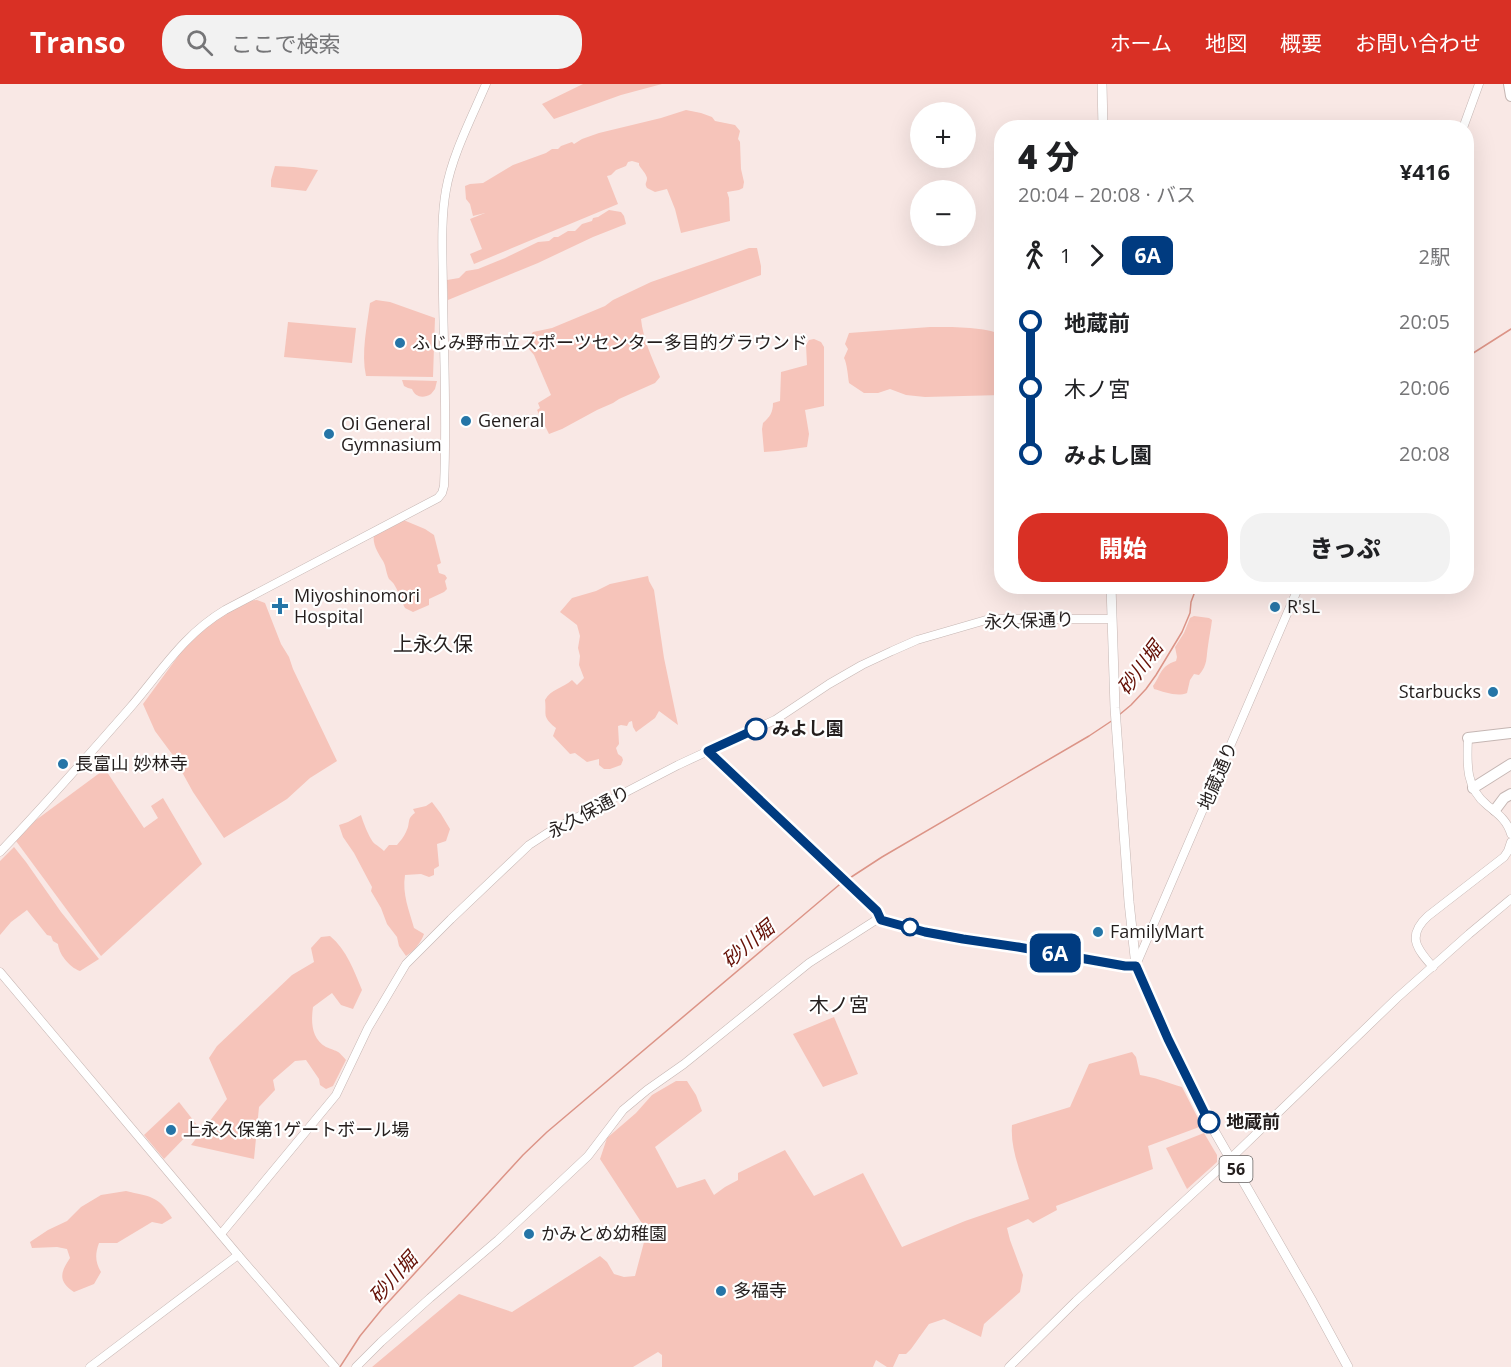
<!DOCTYPE html>
<html lang="ja">
<meta charset="utf-8">
<style>
body{margin:0;font-family:"Open Sans","Noto Sans JP",sans-serif;background:#f2f2f2;color:#202124;height:100vh;display:flex;flex-direction:column;font-size:22px;white-space:nowrap}
*{box-sizing:border-box;margin:0}
p{font-size:20px;color:#757577}
.icon{flex:none;width:33px;height:33px;fill:none;stroke:currentColor;stroke-width:2;stroke-linecap:round;stroke-linejoin:round}
.map{position:relative;flex:1;overflow:hidden}
.drawer{position:absolute;left:994px;top:36px;width:480px;height:474px;display:flex;flex-direction:column;background:#fff;border-radius:24px;box-shadow:0 6px 24px #0002}
.drawer>*{flex:none}
.badge{padding:0 12px;border-radius:9px;font-size:21px;line-height:39px}
.fabs{position:absolute;left:910px;top:18px;display:grid;gap:12px}
.fabs a{display:grid;place-items:center;width:66px;height:66px;border-radius:50%;background:#fff;box-shadow:0 6px 24px #0002;font-size:30px}
.map>.badge{position:absolute;translate:-50% -50%;box-shadow:0 0 0 3px #fff}
.legs{display:flex;align-items:center;gap:9px;height:66px;padding:0 24px;font-size:20px}
.legs p{margin-inline-start:auto}
.summary{display:flex;align-items:center;justify-content:space-between;height:102px;padding:0 24px}
h1{font-size:33px;font-weight:800;line-height:45px}
.cta{display:flex;gap:12px;margin-top:auto;padding:12px 24px}
.cta a{flex:1;height:69px;border-radius:24px;background:#d93025;color:#fff;font-size:24px;font-weight:800;line-height:69px;text-align:center}
.cta a+a{background:#f2f2f2;color:#202124}
ul{padding:0 24px;list-style:none}
li{display:flex;align-items:center;gap:21px;height:66px;font-size:22px}
li i{display:grid;place-items:center;width:9px;height:100%;margin:0 8px;background:currentColor}
li i::after{content:'';width:15px;height:15px;margin:-8px;border:4px solid;border-radius:50%;background:#fff}
li p{margin-inline-start:auto}
li:first-child i{background:linear-gradient(#0000 50%,currentColor 0)}
li:last-child i{background:linear-gradient(currentColor 50%,#0000 0)}
header{display:flex;align-items:center;gap:36px;box-sizing:border-box;height:84px;padding:0 30px;background:#d93025;color:#fff}
header strong{font-size:28px}
nav{display:flex;gap:33px;margin-inline-start:auto;font-size:21px}
.search{width:420px;height:54px;background:#f2f2f2;display:flex;align-items:center;gap:15px;box-sizing:border-box;padding:0 21px;border-radius:24px;color:#757577;font-size:22px}
.map>svg:first-child{display:block}
.green{fill:#f6c4ba}
.lines{fill:none;stroke-linecap:round;stroke-linejoin:round}
.stream{stroke:#dc9487;stroke-width:1.5}
.minor-casing{stroke:#c5b6b3;stroke-width:9}
.major-casing{stroke:#c5b6b3;stroke-width:10}
.highway-casing{stroke:#c5b6b3;stroke-width:12}
.minor{stroke:#fff;stroke-width:8}
.major{stroke:#fff;stroke-width:9}
.highway{stroke:#fff;stroke-width:10}
.line-1-casing{stroke:#fff;stroke-width:14}
.line-1{stroke:#003b80;stroke-width:9}
.poi-dot{fill:#2575a7;stroke:#fff;stroke-width:2}
.stop-1-dot{fill:#fff;stroke:#003b80;stroke-width:3}
.labels{text-anchor:middle;stroke-width:4.5;stroke-linejoin:round;paint-order:stroke}
.shield{fill:#fff;stroke:#666261;stroke-width:1.5}
.shield-label{font-size:16px;font-weight:bold;fill:#241e1d}
.poi-label{font-size:18px;fill:#241e1d;stroke:#fff;text-anchor:start}
.street-label{font-size:18px;fill:#241e1d;stroke:#fff}
.stop-label{font-size:18px;font-weight:bold;fill:#241e1d;stroke:#fff;text-anchor:start}
.neighbourhood-label{font-size:20px;fill:#241e1d;stroke:#fff}
.water-label{font-size:20px;font-style:italic;fill:#651006;stroke:#fff}
</style>
<header>
<strong>Transo</strong>
<div class="search"><svg class="icon" aria-label="search" viewBox="0 0 24 24"><circle cx="10" cy="10" r="6"/><path d="M15 15l6 6"/></svg>ここで検索</div>
<nav><a>ホーム</a><a>地図</a><a>概要</a><a>お問い合わせ</a></nav>
</header>
<div class="map">
<svg width="1511" height="1283" viewBox="0 0 1511 1283">
<rect width="100%" height="100%" fill="#f9e8e5"/>
<g class="green">
<polygon points="583,0 662,0 621,11 554,35 542,20"/>
<path d="M686 26 701 29 712 33 715 37 735 41 740 47 738 55 740 58 741 85 744 98 743 104 739 106 727 108 729 114 730 137 681 149 675 125 667 105 655 108 647 104C644 99 647 99 647 94 646 89 641 85 639 81V79L632 77 628 78 626 82 616 86 611 91 607 92 618 120 474 180 470 170 482 165 470 135 485 129 473 132 470 120 466 115 465 102 470 100 483 99 513 81 546 69 552 65H558L561 62 572 58 574 60 582 55 599 49 661 34Z"/>
<polygon points="275,82 294,83 318,86 306,107 271,103 271,96"/>
<polygon points="609,126 621,128 624,132 626,140 593,153 538,179 448,216 447,196 459,194 466,187 478,185 505,174 538,158 549,157 554,153 558,153 568,147 575,147 582,140 592,137 593,134 598,133"/>
<path d="M749 164H757L761 182V191L641 235C643 255 652 274 660 293L655 299 619 315 613 319 597 326 562 345 549 350 537 326 540 324 538 319 551 311 534 271 528 264 527 257 533 248 552 244 605 222 613 216 651 198Z"/>
<path d="M376 216 390 218 435 234 433 293 366 292C361 269 367 242 370 219Z"/>
<polygon points="288,238 356,244 352,279 284,273"/>
<path d="M930 243C946 243 990 242 1002 252V311L925 313 906 311 890 305 878 309H864L849 299C848 293 847 279 844 274L848 265 845 260 849 249Z"/>
<path d="M814 255 821 258 824 263V322L805 326 809 350 807 363 778 367 764 368 762 345 763 339C770 333 773 328 773 319L780 317 781 288 807 281 806 261 809 256Z"/>
<path d="M402 296 437 297 435 305 431 310C423 315 415 313 412 305L408 304 404 302Z"/>
<path d="M401 435 425 445 434 451 441 479 437 481 439 489 445 491 447 494 445 497 447 505 444 508 429 515V521L413 528 405 524C401 517 399 508 395 502 394 499 391 497 389 495 386 489 386 482 383 477 378 469 372 460 374 450Z"/>
<path d="M648 492 649 497 654 506 664 574 678 641 659 627 655 634 636 648 633 643 632 637 629 638 627 642 621 641 618 642 619 660 616 664 618 670 622 673 623 676 621 681 610 685H604L599 681V675L587 678 575 669 570 670 553 652 556 644C541 632 547 631 545 616 551 605 563 604 572 596L577 601 584 594 579 581 580 572 578 564 580 552 577 541 560 528 572 514 596 507 610 500Z"/>
<polygon points="257,516 265,519 281,560 289,573 293,585 337,677 310,694 287,715 224,754 193,708 172,670 155,647 143,620 184,564 201,544 247,517"/>
<path d="M1194 532 1209 534 1212 536C1211 545 1209 553 1208 562 1206 573 1208 581 1199 591L1194 590 1190 596 1187 609C1177 613 1164 608 1154 605L1153 602C1161 591 1160 582 1176 577L1177 573 1175 563 1184 549 1190 534Z"/>
<polygon points="105,685 144,744 158,734 151,722 163,714 202,780 101,872 16,757 36,736"/>
<path d="M432 718 441 730 450 745 446 757 437 760 439 782 434 785V791L429 793 421 790 405 791C402 810 409 826 414 844L424 850C421 859 414 867 406 872L399 862 397 853 387 840 381 824 371 807 372 803 354 769 343 753 339 741 348 738 361 731C363 738 370 756 375 760 378 762 381 764 384 767L389 761H397C400 757 404 753 406 748 411 739 406 735 415 729L413 725 426 722Z"/>
<path d="M14 763 26 778 61 828 99 875 80 887C69 883 59 870 58 860L53 857 51 852 47 851 27 826 11 838 0 851V777Z"/>
<path d="M330 852C347 866 354 887 362 906L353 925 341 921 332 909 313 923C311 937 311 955 326 963 337 968 337 965 346 976L333 1002 326 1005 320 1001 319 995 306 976 295 977 273 996 275 1006 259 1023 254 1075 191 1061 227 1015 209 974 217 962 292 891 314 878 311 864 321 853Z"/>
<polygon points="834,933 858,990 823,1003 793,950"/>
<path d="M1132 968 1136 973 1140 991C1154 993 1168 999 1182 1003L1202 1042 1148 1062 1153 1085 1056 1122 1057 1126 1033 1139 1028 1135 1007 1144 1010 1156 1023 1191 1020 1208 984 1240 981 1253 944 1235 929 1240 911 1265 906 1270H899L893 1283H887L876 1276 873 1283H662V1271L658 1268 633 1283H372L459 1210 512 1228 600 1172 607 1178 614 1190 624 1193 635 1192 647 1147 600 1075 607 1054 636 1029 652 1011 676 997H687L696 1011 702 1027 655 1063 677 1104 705 1095 714 1111 725 1103 738 1096V1089L785 1066 814 1112 863 1089 902 1163 965 1137 1029 1115C1022 1091 1010 1067 1012 1041L1070 1023 1089 980Z"/>
<polygon points="179,1018 197,1041 164,1075 144,1051"/>
<polygon points="1204,1049 1217,1071 1217,1078 1187,1105 1166,1064"/>
<path d="M126 1107C150 1113 158 1111 172 1134L162 1140 152 1138 117 1159H99C95 1170 95 1178 101 1188L94 1200 74 1208C58 1197 60 1189 70 1174L67 1165 57 1163 32 1164 30 1158 48 1146 67 1137 81 1123 101 1111Z"/>
</g>
<g class="lines">
<g class="stream">
<polyline points="1467,273 1511,245"/>
<polyline points="1119,631 1131,621 1146,605 1156,591 1182,548 1190,529 1191,518 1197,502"/>
<polyline points="340,1283 360,1252 382,1225 523,1071 547,1048 839,801 882,773 1089,652 1113,636"/>
</g>
<g class="minor-casing">
<g id="minor">
<polyline points="1463,44 1479,0"/>
<path d="M1468 654C1467 679 1465 703 1487 721 1498 730 1507 736 1511 750"/>
<path d="M0 768C44 722 87 673 129 625 161 588 183 551 225 526L438 414 442 409 444 402C447 338 444 275 443 211 443 177 440 139 446 106 452 71 472 33 486 0"/>
<polyline points="1136,881 1299,502"/>
<path d="M1433 883C1417 865 1406 852 1428 832L1504 773 1508 767 1511 758"/>
<polyline points="0,888 238,1171 335,1283"/>
<polyline points="221,1150 336,1011 368,944 406,880 451,835 529,761 549,748 678,681 775,636 829,600 862,581 892,567 917,556 986,536 999,535 1112,535"/>
<polyline points="90,1283 238,1171"/>
<polyline points="356,1283 381,1258 430,1214 498,1156 556,1102 588,1072 623,1026 647,1006 684,980 809,879 876,836 881,836"/>
<polyline points="1009,1283 1076,1217 1230,1075 1397,914 1469,850 1511,815"/>
</g>
</g>
<g class="major-casing">
<g id="major">
<polyline points="1102,0 1103,44"/>
<polyline points="1111,502 1115,624 1129,818 1136,882 1159,935 1212,1043 1311,1215 1348,1283"/>
</g>
</g>
<g class="highway-casing">
<g id="highway">
<polyline points="1509,0 1511,12"/>
<polyline points="1468,654 1511,649"/>
<polyline points="1473,704 1511,680"/>
<polyline points="1495,726 1504,714 1511,710"/>
</g>
</g>
<use href="#minor" class="minor"/>
<use href="#major" class="major"/>
<use href="#highway" class="highway"/>
</g>
<g class="lines">
<g class="line-1-casing">
<polyline id="line-1" points="756,645 708,667 877,827 881,836 925,848 963,855 1018,863 1125,882 1136,882 1168,955 1209,1038"/>
</g>
<use href="#line-1" class="line-1"/>
</g>
<g class="poi-dot">
<circle cx="400" cy="259" r="6"/>
<circle cx="466" cy="337" r="6"/>
<circle cx="329" cy="350" r="6"/>
<path d="M277 513h6v6h6v6h-6v6h-6v-6h-6v-6h6z"/>
<circle cx="1275" cy="523" r="6"/>
<circle cx="1493" cy="608" r="6"/>
<circle cx="63" cy="680" r="6"/>
<circle cx="1098" cy="848" r="6"/>
<circle cx="171" cy="1046" r="6"/>
<circle cx="529" cy="1150" r="6"/>
<circle cx="721" cy="1207" r="6"/>
</g>
<g class="stop-1-dot">
<circle cx="756" cy="645" r="10"/>
<circle cx="910" cy="843" r="8"/>
<circle cx="1209" cy="1038" r="10"/>
</g>
<g class="labels">
<rect class="shield" x="1219.5" y="1072" width="33" height="26" rx="4.5"/>
<g class="shield-label">
<text x="1236" y="1091">56</text>
</g>
<g class="poi-label">
<text x="412" y="265">ふじみ野市⽴スポーツセンター多⽬的グラウンド</text>
<text x="478" y="343">General</text>
<text x="341" y="346">Oi General<tspan x="341" dy="21">Gymnasium</tspan></text>
<text x="294" y="518">Miyoshinomori<tspan x="294" dy="21">Hospital</tspan></text>
<text x="1287" y="529">R'sL</text>
<text x="1481" y="614" text-anchor="end">Starbucks</text>
<text x="75" y="686">長富山 妙林寺</text>
<text x="1110" y="854">FamilyMart</text>
<text x="183" y="1052">上永久保第1ゲートボール場</text>
<text x="541" y="1156">かみとめ幼稚園</text>
<text x="733" y="1213">多福寺</text>
</g>
<g class="street-label">
<text transform="translate(1029 537) rotate(-2)" y="6">永久保通り</text>
<text transform="translate(1218 692) rotate(-67)" y="6">地蔵通り</text>
<text transform="translate(589 728) rotate(-28)" y="6">永久保通り</text>
</g>
<g class="stop-label">
<text x="772" y="651">みよし園</text>
<text x="1226" y="1044">地蔵前</text>
</g>
<g class="neighbourhood-label">
<text x="433" y="567">上永久保</text>
<text x="839" y="928">木ノ宮</text>
</g>
<g class="water-label">
<text transform="translate(1140 584) rotate(-53)" y="7">砂川堀</text>
<text transform="translate(748 860) rotate(-40)" y="7">砂川堀</text>
<text transform="translate(393 1194) rotate(-48)" y="7">砂川堀</text>
</g>
</g>
</svg>
<div class="fabs">
<a>+</a>
<a>−</a>
</div>
<b class="badge" style="left:1055px;top:869px;background:#003b80;color:#fff">6A</b>
<section class="drawer">
<div class="summary"><div><h1>4 分</h1><p>20:04 – 20:08 · バス</p></div><b>¥416</b></div>
<div class="legs"><svg class="icon" aria-label="walk" viewBox="0 0 24 24"><circle cx="13" cy="4" r="2"/><path d="M13 8l-2 6 4 7M11 14l-3 7M7 12l3-4h3l4 4"/></svg>1<svg class="icon" aria-label="forward" viewBox="0 0 24 24"><path d="M9 5l7 7-7 7"/></svg><b class="badge" style="background:#003b80;color:#fff">6A</b><p>2駅</p></div>
<ul>
<li><i style="color:#003b80"></i><b>地蔵前</b><p>20:05</p></li>
<li><i style="color:#003b80"></i><span>木ノ宮</span><p>20:06</p></li>
<li><i style="color:#003b80"></i><b>みよし園</b><p>20:08</p></li>
</ul>
<div class="cta"><a>開始</a><a>きっぷ</a></div>
</section>
</div>
